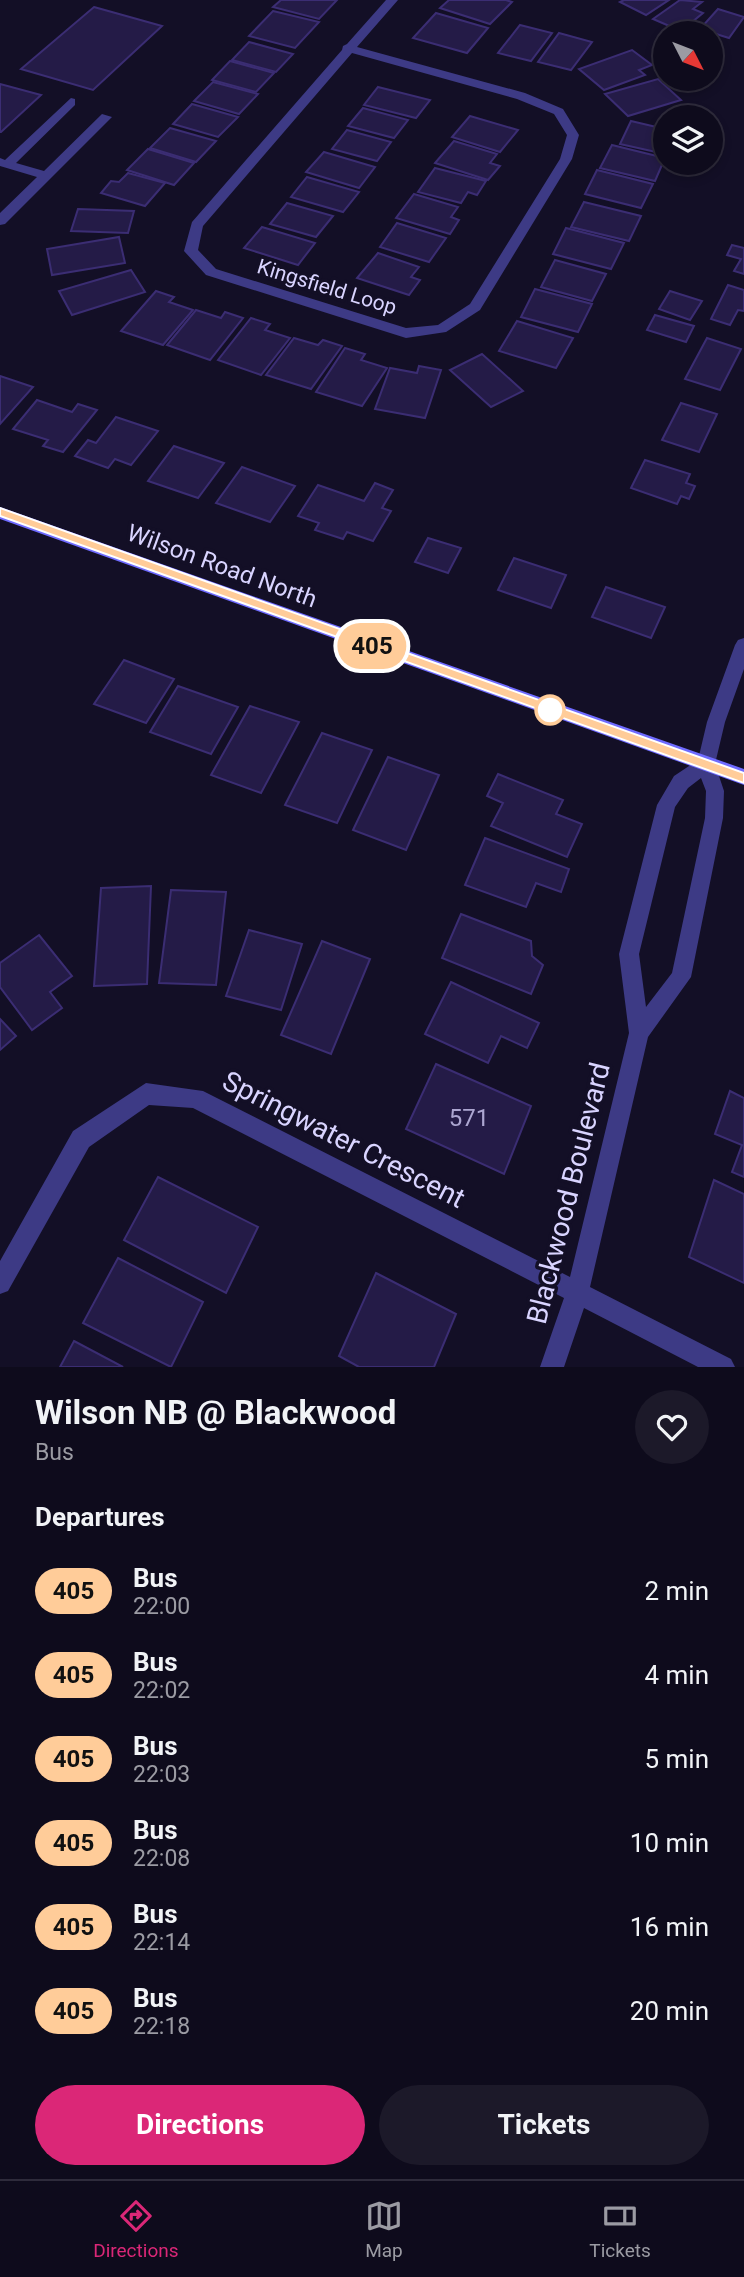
<!DOCTYPE html>
<style>
body{margin:0;font-family:Roboto,sans-serif;background:#1c1929;color:#f1f3f6;height:100vh;display:flex;flex-direction:column;font-size:26px;white-space:nowrap}
*{box-sizing:border-box;margin:0}
p{font-size:23px;color:#9b9ba3}
.icon{flex:none;width:38px;height:38px;fill:none;stroke:currentColor;stroke-width:2;stroke-linecap:round;stroke-linejoin:round}
.map{position:relative;height:1367px;overflow:hidden}
.drawer{display:flex;flex-direction:column;background:#0e0b1c;flex:1}
.drawer>*{flex:none}
.badge{padding:0 14px;border-radius:23px;font-size:24px;line-height:46px}
.needle{width:46px;rotate:132deg}
.buttons{position:absolute;left:653px;top:21px;display:grid;gap:14px}
.buttons a{display:grid;place-items:center;width:70px;height:70px;border-radius:50%;background:#0e0b1c;box-shadow:0 4px 10px #0003,0 0 0 2px #2e2b3b;font-size:35px}
.map>.badge{position:absolute;translate:-50% -50%;box-shadow:0 0 0 4px #fff}
h2{padding:0 35px;font-size:26px;line-height:63px}
.round{display:grid;place-items:center;flex:none;width:74px;height:74px;border-radius:37px;background:#1c1929}
.overview{display:flex;align-items:center;justify-content:space-between;height:119px;padding:0 35px}
h1{font-size:33px;font-weight:700;line-height:52px}
.cta{display:flex;gap:14px;margin-top:auto;padding:14px 35px}
.cta a{flex:1;height:80px;border-radius:42px;background:#db2777;color:#fff;font-size:28px;font-weight:700;line-height:80px;text-align:center}
.cta a+a{background:#1c1929;color:#f1f3f6}
ul{padding:0;list-style:none}
li{display:flex;align-items:center;gap:21px;height:84px;padding:0 35px}
li div{flex:1}
li b{display:block;font-size:26px}
li em{font-style:normal}
li .badge{min-width:77px;font-weight:700;text-align:center}
.tab-bar{display:flex;justify-content:space-around;align-items:center;height:98px;border-top:2px solid #2e2b3b;background:#0e0b1c;font-size:19px;color:#9b9ba3}
.tab-bar a{display:grid;justify-items:center;gap:4px}
.tab-bar .on{color:#db2777}
.map>svg:first-child{display:block}
.building{fill:#241b47;stroke:#3b2d73;stroke-width:2}
.lines{fill:none;stroke-linecap:round;stroke-linejoin:round}
.lane{fill:#3d3a85;fill-rule:evenodd}
.street{fill:#3d3a85;fill-rule:evenodd}
.secondary{fill:#6f6bff;fill-rule:evenodd}
.line{fill:#fc9;stroke:#fff;stroke-width:2}
.stop-dot{fill:#fff;stroke:#fc9;stroke-width:3.5}
.labels{text-anchor:middle;stroke-width:7;stroke-linejoin:round;paint-order:stroke}
.far-street-label{font-size:21px;fill:#d9d4ff;stroke:#130f26}
.street-label{font-size:24px;fill:#d9d4ff;stroke:#130f26}
.near-number-label{font-size:24px;fill:#aca6d1}
.near-street-label{font-size:28px;fill:#d9d4ff;stroke:#130f26}
</style>
<div class="map">
<svg width="744" height="1367" viewBox="0 0 744 1367">
<rect width="100%" height="100%" fill="#130f26"/>
<g class="building">
<polygon points="281,0 337,0 319,19 273,7"/>
<polygon points="449,0 506,0 512,2 490,24 440,8"/>
<polygon points="624,0 669,0 646,15 620,2"/>
<polygon points="680,0 702,2 693,9 703,13 681,31 653,19"/>
<polygon points="94,7 162,26 93,90 21,69"/>
<polygon points="718,9 744,17 729,38 700,29"/>
<polygon points="273,11 319,22 295,48 249,36"/>
<polygon points="436,13 488,28 467,53 413,38"/>
<polygon points="520,25 552,33 531,61 498,53"/>
<polygon points="559,33 592,42 571,70 538,62"/>
<polygon points="249,42 293,54 276,72 232,60"/>
<polygon points="632,50 652,65 639,70 645,75 604,90 579,69"/>
<polygon points="230,61 274,73 256,92 212,80"/>
<polygon points="658,79 681,100 628,116 605,94"/>
<polygon points="213,82 258,94 239,114 194,101"/>
<polygon points="0,84 41,95 1,132 0,132"/>
<polygon points="378,87 430,100 416,118 364,105"/>
<polygon points="192,104 238,117 218,137 173,124"/>
<polygon points="363,108 408,120 394,138 348,126"/>
<polygon points="470,116 518,130 500,152 452,137"/>
<polygon points="631,121 665,129 665,154 620,144"/>
<polygon points="170,128 216,141 196,162 150,148"/>
<polygon points="347,130 391,142 377,161 332,149"/>
<polygon points="454,141 497,154 490,163 500,166 488,180 435,163"/>
<polygon points="612,145 665,158 655,181 600,168"/>
<polygon points="148,149 194,163 174,185 127,170"/>
<polygon points="324,152 375,167 359,188 306,172"/>
<polygon points="435,168 486,181 477,195 468,192 461,203 418,192"/>
<polygon points="597,170 653,184 641,208 585,194"/>
<polygon points="128,173 165,183 145,206 101,193 111,181 119,182"/>
<polygon points="307,177 359,192 343,212 291,197"/>
<polygon points="414,194 458,207 451,217 459,220 450,234 396,218"/>
<polygon points="584,202 641,216 629,241 571,227"/>
<polygon points="287,203 333,216 316,237 270,224"/>
<polygon points="78,209 134,211 128,233 71,231"/>
<polygon points="397,223 446,238 429,262 380,247"/>
<polygon points="262,227 315,243 298,265 244,248"/>
<polygon points="566,228 624,243 611,269 553,254"/>
<polygon points="119,237 125,263 52,275 47,249"/>
<polygon points="732,245 744,248 744,274 734,271 741,259 727,255"/>
<polygon points="378,253 419,267 411,277 420,280 409,295 357,278"/>
<polygon points="555,260 606,274 592,301 541,287"/>
<polygon points="131,270 145,292 72,315 59,291"/>
<polygon points="728,285 744,290 744,311 738,310 730,325 711,319"/>
<polygon points="535,289 592,304 578,332 521,317"/>
<polygon points="156,291 174,297 169,302 193,310 163,345 121,331"/>
<polygon points="670,291 702,301 690,320 659,309"/>
<polygon points="196,310 221,318 225,312 243,318 210,360 167,345"/>
<polygon points="655,315 694,326 686,342 647,330"/>
<polygon points="251,318 270,324 265,330 290,338 261,375 218,360"/>
<polygon points="517,321 573,338 556,368 499,351"/>
<polygon points="294,338 318,345 323,340 342,346 311,389 266,375"/>
<polygon points="707,338 741,349 720,390 685,379"/>
<polygon points="345,348 365,354 361,360 387,368 362,406 316,392"/>
<polygon points="482,354 523,391 491,407 450,370"/>
<polygon points="419,366 441,370 425,418 375,409 390,368 417,373"/>
<polygon points="0,376 33,387 0,424"/>
<polygon points="37,400 72,412 78,404 97,410 63,452 43,446 48,440 13,429"/>
<polygon points="681,403 717,414 699,452 662,440"/>
<polygon points="116,417 158,431 131,465 115,459 108,468 75,456 88,440 96,443"/>
<polygon points="174,446 224,463 198,498 148,481"/>
<polygon points="645,460 690,474 686,483 695,486 689,499 681,496 677,504 631,488"/>
<polygon points="242,467 295,486 270,522 216,503"/>
<polygon points="375,483 393,490 382,508 391,511 373,541 347,532 343,539 315,530 319,523 298,516 318,485 364,501"/>
<polygon points="428,538 461,548 448,573 415,562"/>
<polygon points="514,558 566,575 551,608 498,590"/>
<polygon points="606,587 665,607 651,638 592,617"/>
<polygon points="124,660 174,679 146,723 94,704"/>
<polygon points="178,686 238,707 211,754 150,732"/>
<polygon points="250,706 299,722 261,793 211,775"/>
<polygon points="322,733 372,750 337,823 285,805"/>
<polygon points="388,757 439,775 406,850 353,830"/>
<polygon points="498,774 563,800 556,814 582,824 567,857 491,826 503,803 487,796"/>
<polygon points="485,838 569,869 561,892 536,883 526,907 465,885"/>
<polygon points="151,886 147,984 94,986 101,888"/>
<polygon points="171,890 226,892 216,985 159,983"/>
<polygon points="461,914 531,941 532,956 543,965 531,994 442,958"/>
<polygon points="249,930 302,944 281,1010 226,996"/>
<polygon points="39,935 72,976 50,992 62,1008 32,1030 0,987 0,963"/>
<polygon points="322,941 370,959 331,1054 281,1035"/>
<polygon points="451,982 539,1023 527,1048 501,1036 488,1063 425,1034"/>
<polygon points="0,1019 16,1036 0,1050"/>
<polygon points="436,1064 531,1106 504,1174 406,1129"/>
<polygon points="730,1091 744,1098 744,1177 732,1172 742,1145 715,1134"/>
<polygon points="158,1177 258,1227 226,1293 124,1240"/>
<polygon points="714,1180 744,1194 744,1283 689,1257"/>
<polygon points="118,1258 203,1302 171,1367 83,1323"/>
<polygon points="376,1273 456,1314 434,1367 359,1367 339,1356"/>
<polygon points="74,1341 123,1367 60,1367"/>
</g>
<g class="lines">
<polygon class="lane" points="71,98 75,99 75,105 16,163 44,171 102,114 112,117 5,224 0,225 0,213 37,177 0,166 0,158 5,160"/>
<g class="street">
<path d="M386 0H398L357 47 525 93 563 109 579 135 572 159 480 310 446 332 406 338 206 275 184 251 192 222 342 50 343 46 347 44ZM352 53 517 99 554 114 567 135 560 159 470 304 438 325 406 328 216 269 198 250 203 226Z"/>
<path d="M744 638V669L725 722 715 764 724 791 723 818 691 977 648 1037 590 1287 731 1359 735 1367H698L584 1308 564 1367H540L564 1298 193 1108 149 1105 89 1147 8 1291 0 1294V1261L73 1131 146 1083 203 1091 570 1277 629 1033 619 954 657 805 674 776 698 760 707 722 735 645 738 640ZM701 778 706 791 705 818 672 973 646 1007 639 954 675 807 688 788Z"/>
</g>
<polygon class="secondary" points="0,507 744,769 744,785 0,519"/>
</g>
<polygon class="line" points="0,508 744,773 744,783 0,516"/>
<circle class="stop-dot" cx="550" cy="710" r="14"/>
<g class="labels">
<g class="far-street-label">
<text transform="translate(327 287) rotate(17)" y="7">Kingsfield Loop</text>
</g>
<g class="street-label">
<text transform="translate(222 566) rotate(20)" y="8">Wilson Road North</text>
</g>
<g class="near-number-label">
<text x="469" y="1126">571</text>
</g>
<g class="near-street-label">
<text transform="translate(344 1139) rotate(27)" y="10">Springwater Crescent</text>
<text transform="translate(568 1193) rotate(-76)" y="10">Blackwood Boulevard</text>
</g>
</g>
</svg>
<div class="buttons">
<a><svg class="needle" viewBox="-14 -14 28 28"><path d="M0-13l5 13h-10z" fill="#e53935"/><path d="M0 13l5-13h-10z" fill="#9b9ba3"/></svg></a>
<a><svg class="icon" aria-label="layers" viewBox="0 0 24 24"><path d="M12 4l9 5-9 5-9-5zM3 14l9 5 9-5"/></svg></a>
</div>
<b class="badge" style="left:372px;top:646px;background:#fc9;color:#111">405</b>
</div>
<section class="drawer">
<div class="overview"><div><h1>Wilson NB @ Blackwood</h1><p>Bus</p></div><a class="round"><svg class="icon" aria-label="heart" viewBox="0 0 24 24"><path d="M12 20l-8-8c-3-5 5-10 8-4 3-6 11-1 8 4z"/></svg></a></div>
<h2>Departures</h2>
<ul>
<li><span class="badge" style="background:#fc9;color:#111">405</span><div><b>Bus</b><p>22:00</p></div><em>2 min</em></li>
<li><span class="badge" style="background:#fc9;color:#111">405</span><div><b>Bus</b><p>22:02</p></div><em>4 min</em></li>
<li><span class="badge" style="background:#fc9;color:#111">405</span><div><b>Bus</b><p>22:03</p></div><em>5 min</em></li>
<li><span class="badge" style="background:#fc9;color:#111">405</span><div><b>Bus</b><p>22:08</p></div><em>10 min</em></li>
<li><span class="badge" style="background:#fc9;color:#111">405</span><div><b>Bus</b><p>22:14</p></div><em>16 min</em></li>
<li><span class="badge" style="background:#fc9;color:#111">405</span><div><b>Bus</b><p>22:18</p></div><em>20 min</em></li>
</ul>
<div class="cta"><a>Directions</a><a>Tickets</a></div>
</section>
<nav class="tab-bar">
<a class="on"><svg class="icon" aria-label="directions" viewBox="0 0 24 24"><path d="M12 3l9 9-9 9-9-9zM9 14v-3h6M13 9l2 2-2 2"/></svg>Directions</a>
<a><svg class="icon" aria-label="map" viewBox="0 0 24 24"><path d="M3 6l6-2 6 2 6-2v14l-6 2-6-2-6 2zM9 4v14M15 6v14"/></svg>Map</a>
<a><svg class="icon" aria-label="tickets" viewBox="0 0 24 24"><path d="M3 7h18v10H3zM15 7v10"/></svg>Tickets</a>
</nav>
